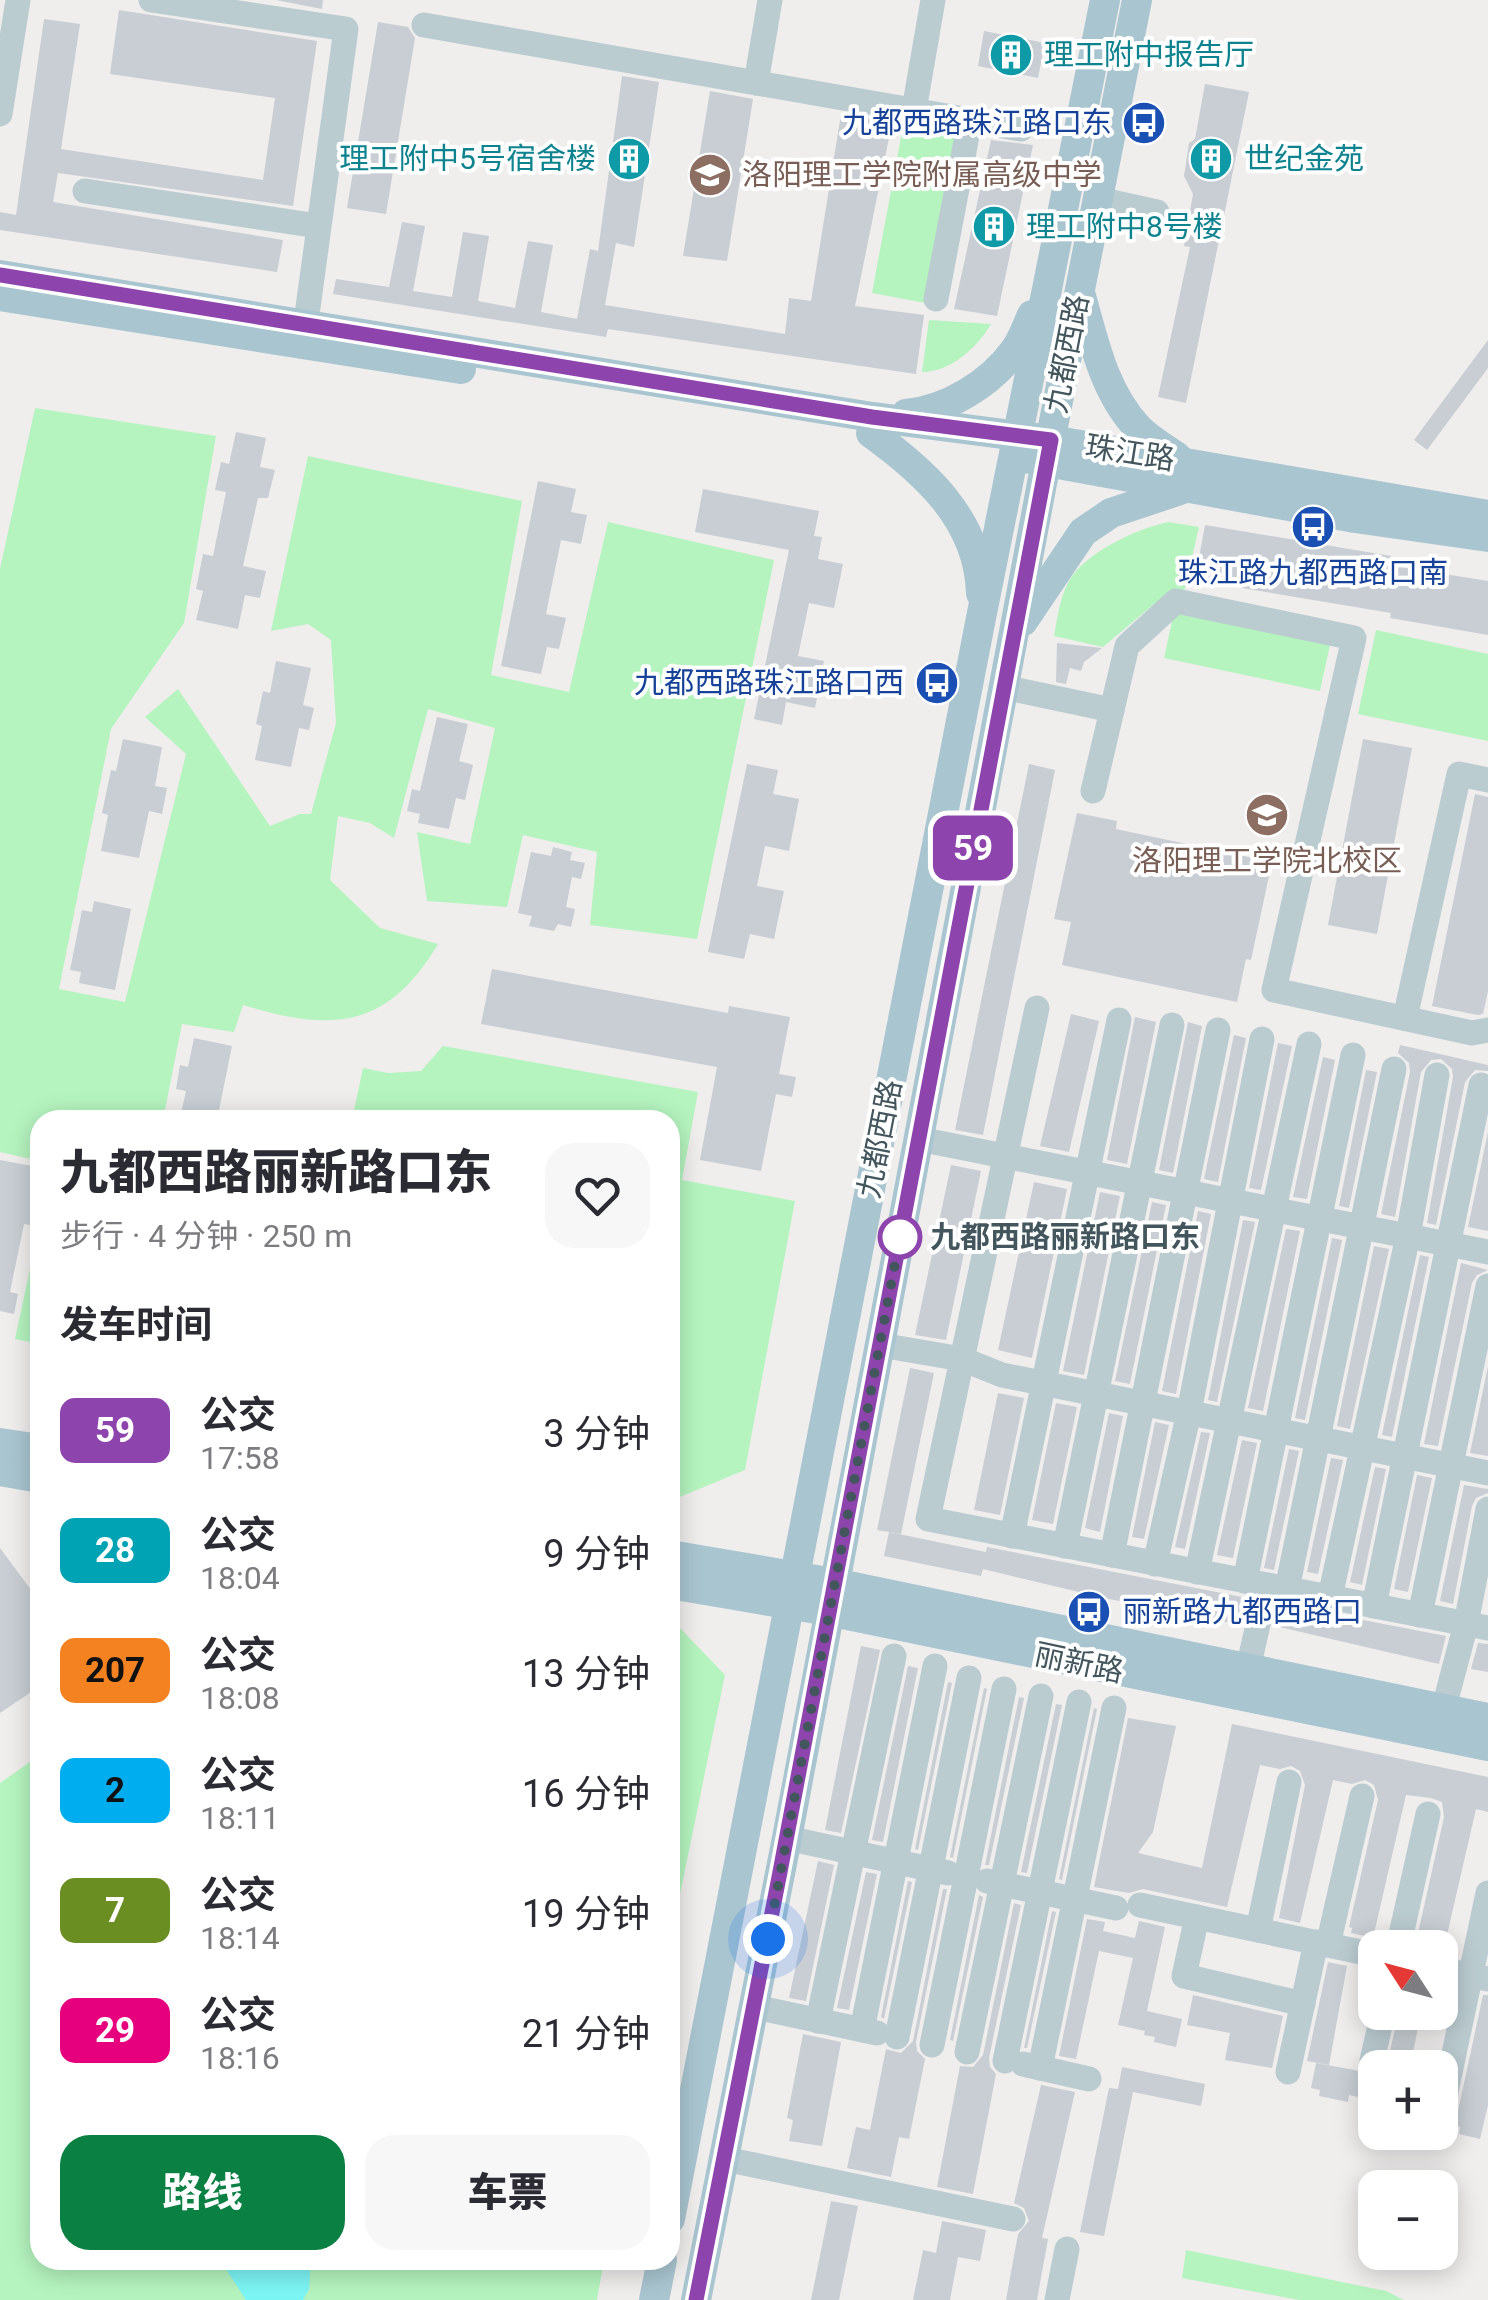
<!DOCTYPE html>
<html lang="zh">
<meta charset="utf-8">
<style>
body{margin:0;font-family:Roboto,"Noto Sans SC",sans-serif;background:#f7f7f7;color:#2b2b33;height:100vh;display:flex;flex-direction:column;font-size:38px;white-space:nowrap}
*{box-sizing:border-box;margin:0}
p{font-size:32px;color:#7c7c81}
.icon{flex:none;width:55px;height:55px;fill:none;stroke:currentColor;stroke-width:2;stroke-linecap:round;stroke-linejoin:round}
.map{position:relative;flex:1;overflow:hidden}
.panel{position:absolute;left:30px;top:1110px;width:650px;height:1160px;display:flex;flex-direction:column;background:#fff;border-radius:30px;box-shadow:0 5px 25px #0003}
.panel>*{flex:none}
.badge{padding:0 20px;border-radius:15px;font-size:35px;line-height:65px}
.needle{width:65px;rotate:306deg}
.tools{position:absolute;left:1358px;top:1930px;display:grid;gap:20px}
.tools a{display:grid;place-items:center;width:100px;height:100px;border-radius:20px;background:#fff;box-shadow:0 5px 25px #0003;font-size:50px}
.you{position:absolute;width:50px;height:50px;margin:-25px;border:8px solid #fff;border-radius:50%;background:#1a73e8;box-shadow:0 0 0 15px #1a73e833}
.map>.badge{position:absolute;translate:-50% -50%;box-shadow:0 0 0 5px #fff}
h2{padding:0 30px;font-size:38px;line-height:90px}
.round{display:grid;place-items:center;flex:none;width:105px;height:105px;border-radius:30px;background:#f7f7f7}
.summary{display:flex;align-items:center;justify-content:space-between;height:170px;padding:0 30px}
h1{font-size:48px;font-weight:800;line-height:75px}
.action{display:flex;gap:20px;margin-top:auto;padding:20px 30px}
.action a{flex:1;height:115px;border-radius:30px;background:#0b8043;color:#fff;font-size:40px;font-weight:800;line-height:115px;text-align:center}
.action a+a{background:#f7f7f7;color:#2b2b33}
ul{padding:0;list-style:none}
li{display:flex;align-items:center;gap:30px;height:120px;padding:0 30px}
li div{flex:1}
li b{display:block;font-size:38px}
li em{font-style:normal}
li .badge{min-width:110px;font-weight:700;text-align:center}
.map>svg:first-child{display:block}
.green{fill:#b5f4bf}
.water{fill:#7cf6f5}
.building{fill:#c8ced3}
.lines{fill:none;stroke-linecap:round;stroke-linejoin:round}
.minor{stroke:#bbccd1;stroke-width:25}
.major{stroke:#a9c5d0;stroke-width:30}
.line-casing{stroke:#fff;stroke-width:22}
.line{stroke:#8e44ad;stroke-width:15}
.walk{stroke:#43565d;stroke-width:10;stroke-dasharray:0 18}
.stop-dot{fill:#fff;stroke:#8e44ad;stroke-width:5}
.labels{text-anchor:middle;stroke-width:8;stroke-linejoin:round;paint-order:stroke}
.culture-label{font-size:30px;fill:#0d838f;stroke:#fff;text-anchor:start}
.transit-label{font-size:30px;fill:#164399;stroke:#fff;text-anchor:end}
.education-label{font-size:30px;fill:#785e54;stroke:#fff;text-anchor:start}
.street-label{font-size:30px;fill:#43565d;stroke:#fff}
.stop-label{font-size:30px;font-weight:bold;fill:#43565d;stroke:#fff;text-anchor:start}
</style>
<div class="map">
<svg width="1488" height="2300" viewBox="0 0 1488 2300">
<rect width="100%" height="100%" fill="#f0eded"/>
<g class="green">
<polygon points="904,121 957,131 925,303 872,293"/>
<path d="M929 320 991 324C977 348 950 372 922 372Z"/>
<path d="M35 408 216 436 184 623 111 729 59 989 125 1002 186 754 145 717 178 689 270 826 300 814H311L336 723 331 640 308 624 271 631 308 456 522 501 491 675 569 692 608 522 774 560 697 939 590 925 597 852 523 835 507 907 427 901 417 832 470 844 495 728 428 709 394 838 370 823 338 816 330 880 380 928 438 944C387 1030 331 1032 243 1005L234 1032 182 1024 163 1120H40V1161L0 1152V569Z"/>
<path d="M1169 522 1199 527 1183 596 1166 594 1103 647 1054 636C1058 616 1060 592 1073 575 1092 550 1138 528 1169 522Z"/>
<polygon points="1175,607 1331,640 1320,691 1164,658"/>
<polygon points="1376,630 1488,654 1488,741 1358,714"/>
<polygon points="443,1046 698,1092 682,1180 795,1201 745,1470 670,1501 670,1120 352,1120 363,1068 388,1073 421,1071"/>
<polygon points="40,1222 40,1344 15,1339"/>
<polygon points="670,1626 680,1628 725,1675 670,1943"/>
<polygon points="40,1755 40,2260 604,2260 597,2300 0,2300 0,1783"/>
<polygon points="1186,2250 1386,2291 1404,2300 1299,2300 1182,2278"/>
</g>
<polygon class="water" points="220,2260 311,2260 309,2289 303,2300 246,2300"/>
<g class="building">
<polygon points="276,0 323,0 322,9"/>
<polygon points="119,10 317,41 293,206 58,173 53,202 283,240 277,272 0,230 0,212 16,215 44,19 80,24 61,149 263,180 275,98 110,74"/>
<polygon points="378,22 408,27 415,38 386,214 347,208"/>
<polygon points="984,31 1045,43 1038,78 978,66"/>
<polygon points="622,76 659,82 634,247 616,243 605,305 785,334 789,298 811,301 841,114 892,123 855,306 924,315 916,374 608,329 606,337 333,294 336,279 389,287 402,222 425,226 413,291 452,297 463,232 489,236 478,301 515,308 528,241 553,245 541,312 577,319 590,249 598,251"/>
<polygon points="1205,84 1249,92 1186,403 1158,397 1190,247 1184,246 1193,194 1184,176 1189,143 1195,139"/>
<polygon points="710,91 753,99 727,261 683,256"/>
<polygon points="991,140 1033,145 997,316 954,309"/>
<polygon points="1488,340 1488,368 1427,450 1414,440"/>
<polygon points="236,432 266,438 260,467 275,470 268,498 258,498 243,566 266,571 260,598 245,595 238,629 196,620 203,591 196,589 203,554 213,556 226,492 215,490 221,462 229,464"/>
<polygon points="538,481 576,489 571,512 587,515 581,544 561,540 546,614 566,618 559,649 547,647 541,674 501,666"/>
<polygon points="703,489 819,511 814,536 822,537 818,559 843,564 834,608 809,603 798,656 824,661 815,708 786,702 782,725 754,719 789,550 695,532"/>
<polygon points="1205,525 1391,556 1389,565 1488,581 1488,635 1390,618 1391,613 1195,580"/>
<polygon points="1057,643 1102,648 1084,662 1081,671 1070,668 1066,684 1056,682"/>
<polygon points="276,661 311,668 303,705 314,708 309,730 299,728 291,767 255,760 262,726 256,724 263,691 270,693"/>
<polygon points="437,717 468,724 459,761 473,765 465,800 456,798 449,829 418,823 420,814 407,811 412,789 420,791"/>
<polygon points="123,739 162,747 155,786 167,788 162,814 149,811 139,858 101,851 108,815 102,813 111,770 116,771"/>
<polygon points="1363,739 1412,748 1377,934 1328,925"/>
<polygon points="747,764 778,770 773,794 799,799 789,851 765,846 757,886 784,891 774,939 750,934 744,959 708,952"/>
<polygon points="1029,764 1055,770 983,1135 955,1130"/>
<polygon points="1475,794 1488,797 1488,991 1483,1014 1478,1015 1432,1006"/>
<polygon points="1077,813 1117,821 1116,829 1272,862 1251,960 1246,959 1237,1002 1062,965 1071,922 1054,919"/>
<polygon points="553,847 572,852 570,860 585,863 581,879 572,877 566,907 575,909 571,927 558,924 554,931 529,926 532,916 518,913 531,852 551,856"/>
<polygon points="94,901 131,909 115,990 79,983 81,972 70,970 82,910 92,912"/>
<polygon points="492,969 728,1013 729,1006 790,1017 779,1074 796,1077 792,1097 776,1094 761,1171 700,1160 717,1067 481,1024"/>
<polygon points="1071,1014 1099,1021 1069,1152 1040,1146"/>
<polygon points="1135,1017 1156,1022 1127,1164 1107,1160"/>
<polygon points="1188,1022 1202,1026 1173,1173 1159,1170"/>
<polygon points="1234,1035 1246,1038 1218,1182 1204,1179"/>
<polygon points="194,1038 232,1046 217,1120 180,1118 186,1091 176,1089 180,1065 188,1067"/>
<polygon points="1278,1043 1292,1046 1261,1190 1249,1188"/>
<polygon points="1400,1045 1488,1065 1488,1071 1475,1070 1465,1082 1436,1225 1427,1223 1453,1077 1452,1069 1441,1059 1431,1060 1421,1072 1395,1217 1381,1214 1410,1072 1409,1063 1398,1053"/>
<polygon points="1323,1057 1335,1060 1307,1199 1293,1197"/>
<polygon points="1366,1070 1377,1072 1349,1208 1339,1206"/>
<polygon points="1488,1132 1488,1231 1468,1227"/>
<polygon points="0,1160 37,1167 30,1198 40,1200 35,1226 24,1224 10,1292 18,1294 14,1314 0,1311"/>
<polygon points="951,1165 981,1171 946,1340 915,1335"/>
<polygon points="1034,1182 1067,1189 1032,1358 998,1350"/>
<polygon points="1100,1192 1120,1196 1084,1375 1063,1371"/>
<polygon points="1152,1202 1166,1205 1130,1384 1115,1381"/>
<polygon points="1198,1211 1211,1214 1176,1394 1162,1391"/>
<polygon points="1243,1220 1255,1222 1217,1402 1208,1400"/>
<polygon points="1286,1229 1300,1231 1263,1411 1248,1408"/>
<polygon points="1332,1238 1342,1240 1305,1420 1295,1418"/>
<polygon points="1374,1246 1389,1249 1350,1429 1337,1426"/>
<polygon points="1420,1255 1429,1257 1392,1437 1382,1435"/>
<polygon points="1461,1263 1488,1270 1477,1275 1472,1283 1438,1446 1424,1444"/>
<polygon points="1488,1366 1488,1456 1470,1453"/>
<polygon points="910,1368 934,1373 901,1534 877,1530"/>
<polygon points="998,1393 1024,1398 1000,1515 974,1510"/>
<polygon points="1056,1403 1077,1407 1053,1524 1032,1520"/>
<polygon points="1109,1413 1123,1416 1100,1532 1085,1528"/>
<polygon points="1155,1422 1169,1425 1144,1539 1132,1537"/>
<polygon points="1201,1432 1210,1433 1185,1549 1175,1547"/>
<polygon points="1242,1440 1257,1443 1233,1558 1217,1555"/>
<polygon points="1289,1449 1299,1451 1274,1570 1264,1568"/>
<polygon points="1331,1458 1343,1460 1318,1574 1307,1572"/>
<polygon points="1375,1467 1386,1469 1362,1585 1350,1582"/>
<polygon points="1417,1475 1432,1478 1408,1592 1394,1589"/>
<polygon points="1464,1485 1488,1489 1488,1493 1476,1498 1472,1506 1453,1604 1440,1601"/>
<polygon points="889,1532 986,1552 987,1547 1247,1598 1241,1625 1104,1598 983,1569 981,1576 884,1556"/>
<polygon points="0,1548 40,1602 40,1686 0,1713"/>
<polygon points="1280,1604 1446,1636 1439,1664 1275,1626"/>
<polygon points="1478,1643 1488,1644 1488,1672 1471,1669"/>
<polygon points="861,1646 880,1650 841,1833 825,1830"/>
<polygon points="908,1666 918,1668 883,1842 872,1840"/>
<polygon points="948,1682 952,1683 918,1850 915,1849"/>
<polygon points="984,1688 987,1689 953,1858 950,1857"/>
<polygon points="1019,1697 1024,1698 989,1865 985,1865"/>
<polygon points="1056,1704 1062,1705 1027,1873 1021,1872"/>
<polygon points="1094,1708 1097,1709 1062,1880 1059,1879"/>
<polygon points="1128,1718 1176,1726 1153,1832 1138,1853 1202,1868 1232,1724 1488,1777 1488,1812 1476,1809 1444,1948 1422,1948 1423,1943 1416,1942 1444,1817 1442,1802 1431,1798 1406,1795 1373,1938 1351,1933 1352,1928 1349,1927 1378,1800 1374,1785 1365,1780 1352,1784 1333,1780 1300,1923 1279,1918 1305,1785 1300,1771 1291,1766 1280,1769 1260,1765 1227,1907 1143,1889 1129,1893 1094,1887"/>
<polygon points="818,1861 834,1865 806,2001 789,1998"/>
<polygon points="866,1872 877,1874 849,2010 837,2008"/>
<polygon points="908,1881 912,1882 884,2019 881,2017"/>
<polygon points="943,1889 947,1889 916,2042 917,2051 925,2059 909,2139 899,2137 891,2177 847,2168 856,2127 870,2130 886,2049 901,2053 913,2041"/>
<polygon points="979,1895 983,1897 953,2041 950,2040"/>
<polygon points="1014,1903 1021,1905 989,2058 990,2067 996,2074 973,2194 937,2187 960,2066 973,2067 983,2055"/>
<polygon points="1052,1911 1056,1912 1027,2048 1024,2048"/>
<polygon points="1087,1919 1105,1922 1103,1931 1135,1938 1139,1921 1165,1927 1147,2011 1182,2019 1176,2047 1154,2042 1155,2037 1144,2035 1145,2031 1118,2025 1133,1958 1099,1951 1076,2059 1059,2056"/>
<polygon points="1328,1962 1347,1966 1329,2065 1307,2061"/>
<polygon points="1193,1995 1283,2016 1272,2068 1225,2060 1230,2033 1187,2025"/>
<polygon points="1483,1995 1488,1995 1488,2105 1480,2139 1459,2134 1460,2127 1455,2125"/>
<polygon points="1399,2012 1421,2012 1410,2068 1386,2068"/>
<polygon points="803,2034 841,2042 822,2146 789,2141 793,2120 787,2118"/>
<polygon points="1316,2063 1360,2071 1362,2074 1358,2097 1349,2095 1348,2102 1319,2096 1320,2090 1311,2088"/>
<polygon points="1122,2067 1205,2084 1201,2106 1133,2092 1104,2236 1080,2232 1109,2088 1118,2089"/>
<polygon points="1041,2085 1075,2092 1042,2238 1048,2239 1037,2300 1006,2300 1018,2234 1029,2221 1024,2208 1014,2203"/>
<polygon points="831,2201 858,2206 839,2300 811,2300"/>
<polygon points="942,2221 986,2230 980,2261 958,2257 950,2300 913,2300 923,2250 936,2253"/>
</g>
<g class="lines">
<g class="minor">
<polyline points="151,0 346,29 306,322"/>
<polyline points="424,25 1021,129"/>
<polyline points="756,83 770,0"/>
<polyline points="914,110 933,0"/>
<polyline points="0,114 18,0"/>
<polyline points="85,191 318,226"/>
<polyline points="1098,199 1157,212"/>
<polyline points="936,299 970,120"/>
<polyline points="1003,687 1112,710"/>
<polyline points="1093,791 1127,646 1176,601 1354,638 1274,990 1472,1033 1488,1030"/>
<polyline points="1037,1008 928,1519 1488,1628"/>
<polyline points="1405,1018 1459,774 1488,780"/>
<polyline points="919,1139 1488,1252"/>
<polyline points="880,1345 962,1359 1002,1375 1488,1473"/>
<polyline points="1012,1536 1119,1020"/>
<polyline points="1065,1546 1172,1025"/>
<polyline points="1112,1555 1218,1030"/>
<polyline points="1155,1564 1189,1412 1262,1039"/>
<polyline points="1197,1572 1309,1044"/>
<polyline points="1245,1581 1353,1055"/>
<polyline points="1287,1589 1394,1069"/>
<polyline points="1330,1597 1408,1236 1437,1075"/>
<polyline points="1374,1606 1481,1085"/>
<polyline points="1420,1615 1488,1286"/>
<polyline points="1244,1686 1267,1585"/>
<polyline points="1439,1726 1466,1624 1488,1509"/>
<polyline points="787,1838 948,1873"/>
<polyline points="987,1881 1116,1908"/>
<polyline points="1140,1905 1375,1955"/>
<polyline points="1197,1917 1184,1976 1303,2004"/>
<polyline points="1258,1930 1289,1782"/>
<polyline points="1328,1945 1362,1796"/>
<polyline points="1398,1948 1428,1814"/>
<polyline points="1440,1969 1488,1979"/>
<polyline points="755,2007 877,2033"/>
<polyline points="818,2021 894,1656"/>
<polyline points="862,2030 935,1666"/>
<polyline points="897,2037 969,1678"/>
<polyline points="932,2045 1004,1689"/>
<polyline points="967,2052 1041,1696"/>
<polyline points="1005,2061 1079,1702"/>
<polyline points="1372,2061 1383,2012"/>
<polyline points="1023,2064 1089,2079"/>
<polyline points="1040,2068 1114,1708"/>
<polyline points="1288,2072 1316,1942"/>
<polyline points="1440,2120 1488,1893"/>
<polyline points="725,2159 1013,2219"/>
<polyline points="1057,2300 1067,2249"/>
</g>
<g class="major">
<polyline points="0,275 872,417 1051,440 1488,515"/>
<polyline points="0,296 461,369"/>
<path d="M1081 296C1094 342 1104 392 1138 428 1149 439 1164 448 1177 457"/>
<path d="M906 414C947 410 990 384 1014 351 1022 341 1027 326 1032 315"/>
<path d="M871 433C925 472 979 520 981 593"/>
<polyline points="1025,458 1355,518 1488,537"/>
<polyline points="1023,621 1083,532 1111,513 1180,490"/>
<polyline points="0,1443 40,1449"/>
<polyline points="0,1471 40,1478"/>
<polyline points="670,1555 834,1583 1488,1718"/>
<polyline points="670,1584 828,1611 1488,1746"/>
<polyline points="670,2219 981,618 1105,0"/>
<polyline points="654,2300 662,2260"/>
<polyline points="696,2300 787,1838 1046,462 1137,0"/>
</g>
</g>
<g class="lines">
<g class="line-casing">
<polyline id="line" points="0,275 872,417 1051,440 780,1872 696,2300"/>
</g>
<use href="#line" class="line"/>
<polyline class="walk" points="768,1939 900,1237"/>
</g>
<defs>
<g id="building-disc" transform="scale(2.25)"><circle r="9.5" fill="#0f9aa8" stroke="#fff"/><path d="M-4-6H4V6H1V3H-1V6H-4ZM-2.5-4.3h1.7v1.8h-1.7ZM.8-4.3h1.7v1.8H.8ZM-2.5-1h1.7V.8h-1.7ZM.8-1h1.7V.8H.8Z" fill="#fff"/></g>
<g id="bus-disc" transform="scale(2.25)"><circle r="9.5" fill="#1a4fb4" stroke="#fff"/><path d="M-5-6H5V4H4V6H2V4H-2V6H-4V4H-5ZM-3.5-4V0h7V-4ZM-3.5 1.2v1.5H-2V1.2ZM2 1.2v1.5H3.5V1.2Z" fill="#fff"/></g>
<g id="school-disc" transform="scale(2.25)"><circle r="9.5" fill="#8d6e63" stroke="#fff"/><path d="M0-5L7-2L0 1L-7-2ZM-4 1L0 2.5L4 1V4Q0 6-4 4Z" fill="#fff"/></g>
<g id="university-disc" transform="scale(2.25)"><circle r="9.5" fill="#8d6e63" stroke="#fff"/><path d="M0-5L7-2L0 1L-7-2ZM-4 1L0 2.5L4 1V4Q0 6-4 4Z" fill="#fff"/></g>
</defs>
<g fill-rule="evenodd">
<use href="#building-disc" x="1011" y="55"/>
<use href="#bus-disc" x="1144" y="123"/>
<use href="#building-disc" x="629" y="159"/>
<use href="#building-disc" x="1211" y="159"/>
<use href="#school-disc" x="710" y="175"/>
<use href="#building-disc" x="994" y="227"/>
<use href="#bus-disc" x="1313" y="527"/>
<use href="#bus-disc" x="937" y="683"/>
<use href="#university-disc" x="1267" y="815"/>
<use href="#bus-disc" x="1089" y="1612"/>
</g>
<circle class="stop-dot" cx="900" cy="1237" r="20"/>
<g class="labels">
<g class="culture-label">
<text x="1044" y="65">理工附中报告厅</text>
<text x="596" y="169" text-anchor="end">理工附中5号宿舍楼</text>
<text x="1244" y="169">世纪金苑</text>
<text x="1026" y="237">理工附中8号楼</text>
</g>
<g class="transit-label">
<text x="1112" y="133">九都西路珠江路口东</text>
<text x="1313" y="583" text-anchor="middle">珠江路九都西路口南</text>
<text x="904" y="693">九都西路珠江路口西</text>
<text x="1122" y="1622" text-anchor="start">丽新路九都西路口</text>
</g>
<g class="education-label">
<text x="742" y="185">洛阳理工学院附属高级中学</text>
<text x="1267" y="871" text-anchor="middle">洛阳理工学院北校区</text>
</g>
<g class="street-label">
<text transform="translate(1067 354) rotate(-79)" y="10">九都西路</text>
<text transform="translate(1130 453) rotate(9)" y="10">珠江路</text>
<text transform="translate(880 1139) rotate(-79)" y="10">九都西路</text>
<text transform="translate(1079 1663) rotate(12)" y="10">丽新路</text>
</g>
<g class="stop-label">
<text x="930" y="1247">九都西路丽新路口东</text>
</g>
</g>
</svg>
<div class="tools">
<a><svg class="needle" viewBox="-14 -14 28 28"><path d="M0-13l5 13h-10z" fill="#e53935"/><path d="M0 13l5-13h-10z" fill="#7c7c81"/></svg></a>
<a>+</a>
<a>−</a>
</div>
<div class="you" style="left:768px;top:1939px"></div>
<b class="badge" style="left:973px;top:848px;background:#8e44ad;color:#fff">59</b>
<section class="panel">
<div class="summary"><div><h1>九都西路丽新路口东</h1><p>步行 · 4 分钟 · 250 m</p></div><a class="round"><svg class="icon" aria-label="heart" viewBox="0 0 24 24"><path d="M12 20l-8-8c-3-5 5-10 8-4 3-6 11-1 8 4z"/></svg></a></div>
<h2>发车时间</h2>
<ul>
<li><span class="badge" style="background:#8e44ad;color:#fff">59</span><div><b>公交</b><p>17:58</p></div><em>3 分钟</em></li>
<li><span class="badge" style="background:#00a3b4;color:#fff">28</span><div><b>公交</b><p>18:04</p></div><em>9 分钟</em></li>
<li><span class="badge" style="background:#f58220;color:#111">207</span><div><b>公交</b><p>18:08</p></div><em>13 分钟</em></li>
<li><span class="badge" style="background:#00aeef;color:#111">2</span><div><b>公交</b><p>18:11</p></div><em>16 分钟</em></li>
<li><span class="badge" style="background:#6b8e23;color:#fff">7</span><div><b>公交</b><p>18:14</p></div><em>19 分钟</em></li>
<li><span class="badge" style="background:#e6007e;color:#fff">29</span><div><b>公交</b><p>18:16</p></div><em>21 分钟</em></li>
</ul>
<div class="action"><a>路线</a><a>车票</a></div>
</section>
</div>
